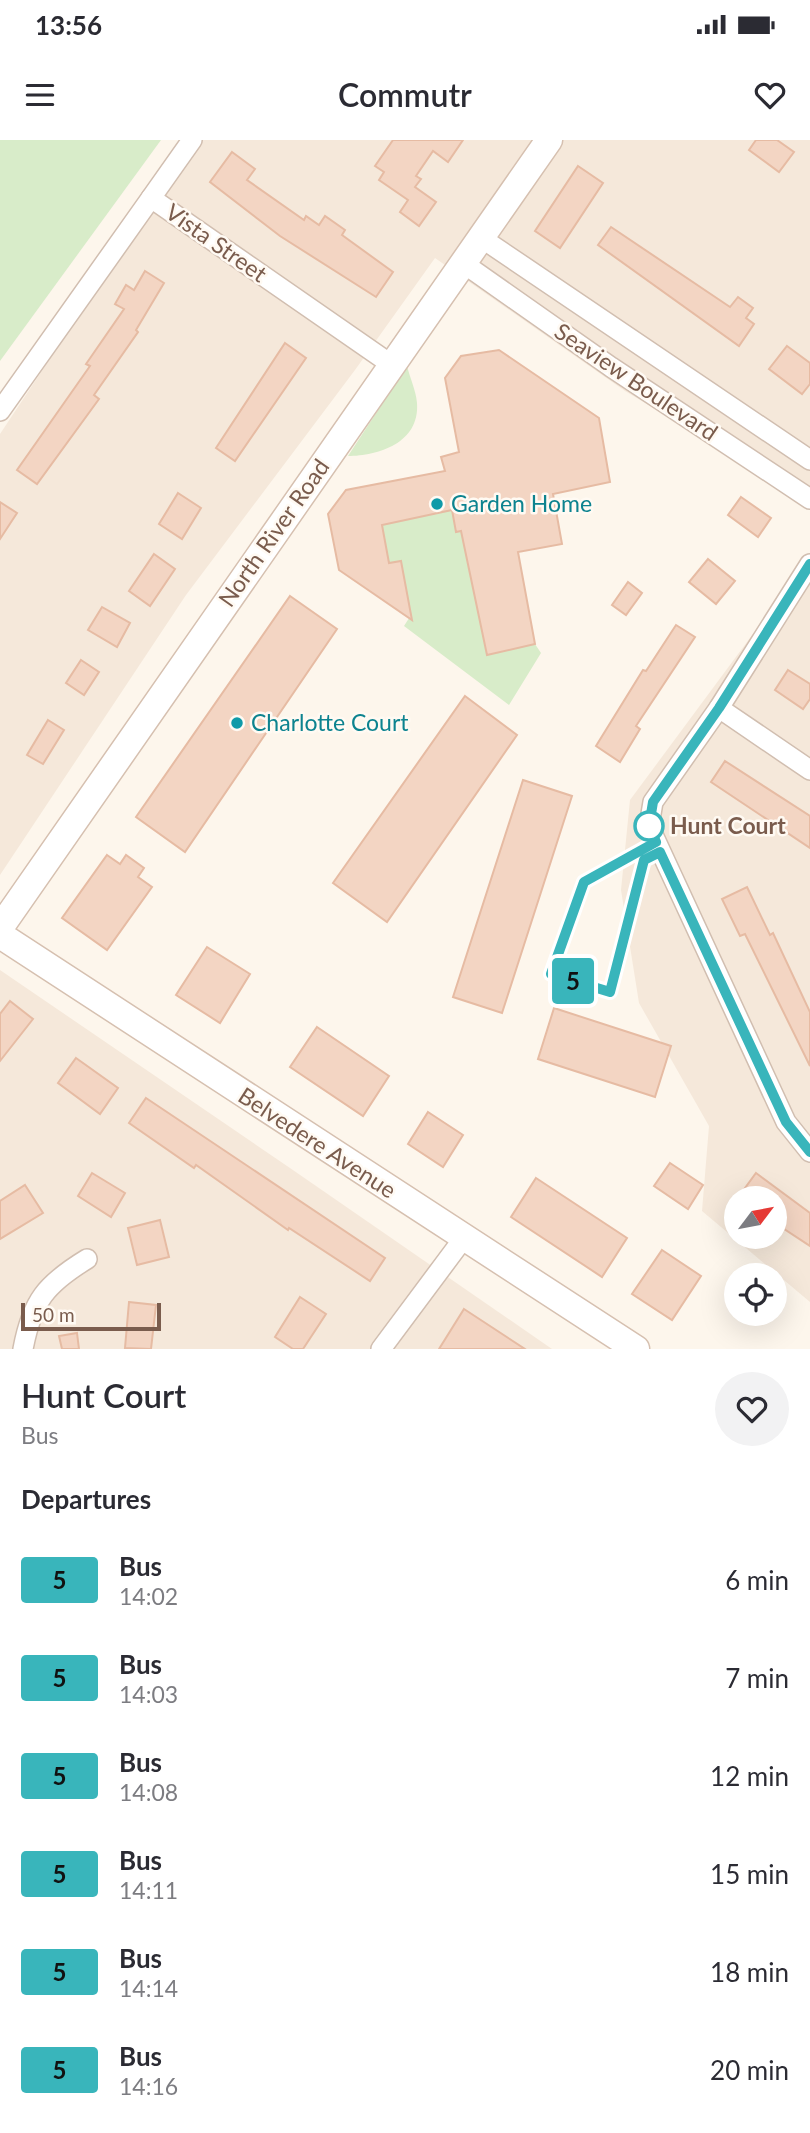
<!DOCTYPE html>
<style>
body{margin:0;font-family:Lato,sans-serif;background:#f2f2f3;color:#2b2b33;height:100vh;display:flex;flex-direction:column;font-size:26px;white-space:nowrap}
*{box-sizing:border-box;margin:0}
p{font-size:23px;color:#7c7c81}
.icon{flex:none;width:38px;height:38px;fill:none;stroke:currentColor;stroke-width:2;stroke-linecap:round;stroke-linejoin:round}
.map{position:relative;height:1209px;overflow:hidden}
.side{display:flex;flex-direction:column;background:#fff;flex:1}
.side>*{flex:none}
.badge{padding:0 14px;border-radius:5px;font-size:24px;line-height:46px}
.needle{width:46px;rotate:58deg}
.tools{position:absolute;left:724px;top:1046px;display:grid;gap:14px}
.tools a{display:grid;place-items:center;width:63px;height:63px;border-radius:50%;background:#fff;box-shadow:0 7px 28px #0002;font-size:35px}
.scale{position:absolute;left:21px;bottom:18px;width:140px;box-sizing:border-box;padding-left:7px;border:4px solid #7a5c4d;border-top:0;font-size:19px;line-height:24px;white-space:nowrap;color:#7a5c4d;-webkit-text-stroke:5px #fffaf3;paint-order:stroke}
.map>.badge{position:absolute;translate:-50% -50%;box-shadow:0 0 0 4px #fff}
h2{padding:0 21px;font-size:26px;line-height:63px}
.round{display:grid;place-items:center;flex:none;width:74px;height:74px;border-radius:37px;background:#f2f2f3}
.head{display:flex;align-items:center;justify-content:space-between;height:119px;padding:0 21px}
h1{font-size:33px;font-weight:600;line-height:52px}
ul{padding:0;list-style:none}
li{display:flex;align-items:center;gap:21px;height:98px;padding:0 21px}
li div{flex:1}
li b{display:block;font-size:26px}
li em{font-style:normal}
li .badge{min-width:77px;font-weight:700;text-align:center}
.status{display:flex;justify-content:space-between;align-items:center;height:49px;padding:0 35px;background:#fff;direction:ltr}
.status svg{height:19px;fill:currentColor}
header{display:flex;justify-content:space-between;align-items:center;height:91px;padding:0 21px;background:#fff;font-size:32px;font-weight:600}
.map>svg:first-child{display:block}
.residential{fill:#f5e8da;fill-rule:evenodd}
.green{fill:#d8ecc9}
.building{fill:#f3d5c3;stroke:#e6bba3;stroke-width:2}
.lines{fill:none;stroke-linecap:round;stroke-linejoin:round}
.street-casing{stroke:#d1beb0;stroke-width:22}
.secondary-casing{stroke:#d6c0b0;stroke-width:29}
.street{stroke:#fff;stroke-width:19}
.secondary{stroke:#fff;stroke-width:26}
.line-casing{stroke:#fff;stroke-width:16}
.line{stroke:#39b5bb;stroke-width:10}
.culture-dot{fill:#0f9aa8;stroke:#fffaf3;stroke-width:2.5}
.stop-dot{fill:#fff;stroke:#39b5bb;stroke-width:3.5}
.labels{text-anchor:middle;stroke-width:5;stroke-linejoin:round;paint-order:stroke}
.street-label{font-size:23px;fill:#7a5c4d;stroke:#fffaf3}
.culture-label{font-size:23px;fill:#0d838f;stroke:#fffaf3;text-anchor:start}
.stop-label{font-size:23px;font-weight:bold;fill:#7a5c4d;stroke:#fffaf3;text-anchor:start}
</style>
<div class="status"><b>13:56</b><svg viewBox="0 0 49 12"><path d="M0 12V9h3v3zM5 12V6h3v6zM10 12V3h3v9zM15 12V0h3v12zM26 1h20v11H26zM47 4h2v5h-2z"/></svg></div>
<header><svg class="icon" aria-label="menu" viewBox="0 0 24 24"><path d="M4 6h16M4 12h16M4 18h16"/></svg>Commutr<svg class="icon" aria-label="heart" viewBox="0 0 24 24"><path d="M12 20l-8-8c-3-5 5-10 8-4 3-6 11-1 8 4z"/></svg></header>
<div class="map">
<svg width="810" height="1209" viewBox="0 0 810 1209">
<rect width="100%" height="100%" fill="#fdf6ec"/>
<g class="residential">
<polygon points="195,0 810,0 810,361 625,251 435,118 355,230 186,455 0,735 0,294"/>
<path d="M810 417V1162L702 1071 709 986 639 863 621 750 630 660ZM737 1059H775V1097H737Z"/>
<polygon points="0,830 290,1028 552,1209 0,1209"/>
</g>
<g class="green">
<polygon points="0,0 161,0 0,221"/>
<path d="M407 226C410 238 416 251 417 263 420 303 378 316 348 316Z"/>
<polygon points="452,370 456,391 461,391 487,515 535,504 541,513 509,565 404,486 411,475 401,421 389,423 382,385"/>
</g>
<g class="building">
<polygon points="393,0 463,0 448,22 433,11 416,36 421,39 415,47 436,62 419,86 400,72 408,60 379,40 384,32 375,26"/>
<polygon points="756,0 777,0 794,12 779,32 749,10"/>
<polygon points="232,12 255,29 247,40 304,80 306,76 319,85 325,76 345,90 342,95 393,132 376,157 280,96 210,42"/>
<polygon points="578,26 603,43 560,108 535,91"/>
<polygon points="611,87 730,167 738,157 753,168 746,178 754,184 739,206 598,105"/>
<polygon points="145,131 164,143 136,190 138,192 94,255 99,259 37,344 17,330 90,226 86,224 124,169 115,164 126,145 134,150"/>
<polygon points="285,203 306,218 235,321 216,308"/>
<polygon points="787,206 810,223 810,244 802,254 769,229"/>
<polygon points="499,210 599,278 610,342 553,354 562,404 518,412 535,504 487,515 461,391 456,392 452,370 382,385 389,423 401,421 412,480 339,430 328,374 346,350 445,331 441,317 459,312 445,238 461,216"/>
<polygon points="178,353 201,368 182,399 159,384"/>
<polygon points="741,357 771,378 758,397 728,375"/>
<polygon points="0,362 17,373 0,399"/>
<polygon points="154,414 175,429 150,466 129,451"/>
<polygon points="708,419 735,441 716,464 689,442"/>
<polygon points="628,442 642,453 626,475 612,465"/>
<polygon points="290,456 337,489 185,712 136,677"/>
<polygon points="102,467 130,483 117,507 88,490"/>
<polygon points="676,485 695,497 636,586 640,589 620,622 596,606 643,530 646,531"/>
<polygon points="81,520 99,532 84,555 66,543"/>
<polygon points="788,530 810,544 810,559 803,569 775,550"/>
<polygon points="465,556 517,595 387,782 333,743"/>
<polygon points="48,580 64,590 43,624 27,615"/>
<polygon points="725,621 810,676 810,708 711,642"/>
<polygon points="523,640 572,656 502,873 453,857"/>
<polygon points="107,715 120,724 126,715 144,728 138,737 152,747 107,810 62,778"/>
<polygon points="747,747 770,795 773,793 810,872 810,926 745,794 740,796 722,759"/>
<polygon points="207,807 250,834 220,883 176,855"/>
<polygon points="10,861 33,879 0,921 0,874"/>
<polygon points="554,868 671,906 655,957 538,919"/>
<polygon points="317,887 389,936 363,976 290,927"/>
<polygon points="76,918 118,948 100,974 58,943"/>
<polygon points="146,958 385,1118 370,1141 289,1088 288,1090 196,1025 194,1028 129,983"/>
<polygon points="428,972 463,995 443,1027 408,1004"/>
<polygon points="670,1023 703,1045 688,1069 654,1046"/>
<polygon points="92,1033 125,1053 111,1077 78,1056"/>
<polygon points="756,1033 810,1073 810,1106 775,1083 775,1059 737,1059"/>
<polygon points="536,1038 627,1098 602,1137 511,1077"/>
<polygon points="25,1045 43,1073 0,1099 0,1061"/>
<polygon points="160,1080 169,1117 137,1125 128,1088"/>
<polygon points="662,1110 701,1136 672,1180 632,1154"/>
<polygon points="300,1157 326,1174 303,1209 293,1209 275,1197"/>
<polygon points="129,1162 156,1165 151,1209 125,1208"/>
<polygon points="464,1169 525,1209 439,1209"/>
<polygon points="77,1193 79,1209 62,1209 59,1196"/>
</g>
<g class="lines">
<g class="street-casing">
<g id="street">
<polyline points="151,58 192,0"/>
<polyline points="480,97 810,320"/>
<polyline points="463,123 611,227 810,359"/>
<polyline points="0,271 151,58 392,225"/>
<polyline points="810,424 719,568 653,662 649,686 786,982 810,1012"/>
<polyline points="719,568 810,630"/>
<path d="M23 1209C32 1161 46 1144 87 1119"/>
<polyline points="381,1209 463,1099"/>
</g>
</g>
<g class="secondary-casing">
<g id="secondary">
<polyline points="0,788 549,0"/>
<polyline points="0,795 636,1209"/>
</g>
</g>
<use href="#street" class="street"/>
<use href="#secondary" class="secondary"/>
</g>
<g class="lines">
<g class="line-casing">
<polyline id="line" points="810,424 719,568 653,662 649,686 656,702 584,742 551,834 610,852 644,720 660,712 786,982 810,1012"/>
</g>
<use href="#line" class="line"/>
</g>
<g class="culture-dot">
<circle cx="437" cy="364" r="7"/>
<circle cx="237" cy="583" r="7"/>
</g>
<circle class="stop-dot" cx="649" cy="686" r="14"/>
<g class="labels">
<g class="street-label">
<text transform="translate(216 103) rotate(35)" y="8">Vista Street</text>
<text transform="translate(636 242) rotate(34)" y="8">Seaview Boulevard</text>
<text transform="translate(274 393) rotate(-55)" y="8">North River Road</text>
<text transform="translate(317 1003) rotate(33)" y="8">Belvedere Avenue</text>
</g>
<g class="culture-label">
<text x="451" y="372">Garden Home</text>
<text x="251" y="591">Charlotte Court</text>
</g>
<g class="stop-label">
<text x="670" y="694">Hunt Court</text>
</g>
</g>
</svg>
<div class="tools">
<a><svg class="needle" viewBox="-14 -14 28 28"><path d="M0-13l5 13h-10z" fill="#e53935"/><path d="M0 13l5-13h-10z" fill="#7c7c81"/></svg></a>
<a><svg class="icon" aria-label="locate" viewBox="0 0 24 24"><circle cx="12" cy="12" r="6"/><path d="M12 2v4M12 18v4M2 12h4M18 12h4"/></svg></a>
</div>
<div class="scale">50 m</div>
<b class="badge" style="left:573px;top:841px;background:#39b5bb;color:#111">5</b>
</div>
<section class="side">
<div class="head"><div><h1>Hunt Court</h1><p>Bus</p></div><a class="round"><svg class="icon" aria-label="heart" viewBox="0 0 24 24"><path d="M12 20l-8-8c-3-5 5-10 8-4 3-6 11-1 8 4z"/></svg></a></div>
<h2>Departures</h2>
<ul>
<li><span class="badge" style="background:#39b5bb;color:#111">5</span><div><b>Bus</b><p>14:02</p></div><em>6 min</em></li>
<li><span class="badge" style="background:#39b5bb;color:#111">5</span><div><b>Bus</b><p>14:03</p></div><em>7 min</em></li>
<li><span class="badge" style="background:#39b5bb;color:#111">5</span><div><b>Bus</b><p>14:08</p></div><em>12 min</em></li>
<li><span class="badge" style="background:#39b5bb;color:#111">5</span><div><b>Bus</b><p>14:11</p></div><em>15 min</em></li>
<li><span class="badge" style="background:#39b5bb;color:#111">5</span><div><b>Bus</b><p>14:14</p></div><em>18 min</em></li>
<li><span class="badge" style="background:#39b5bb;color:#111">5</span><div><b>Bus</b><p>14:16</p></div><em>20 min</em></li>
</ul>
</section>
